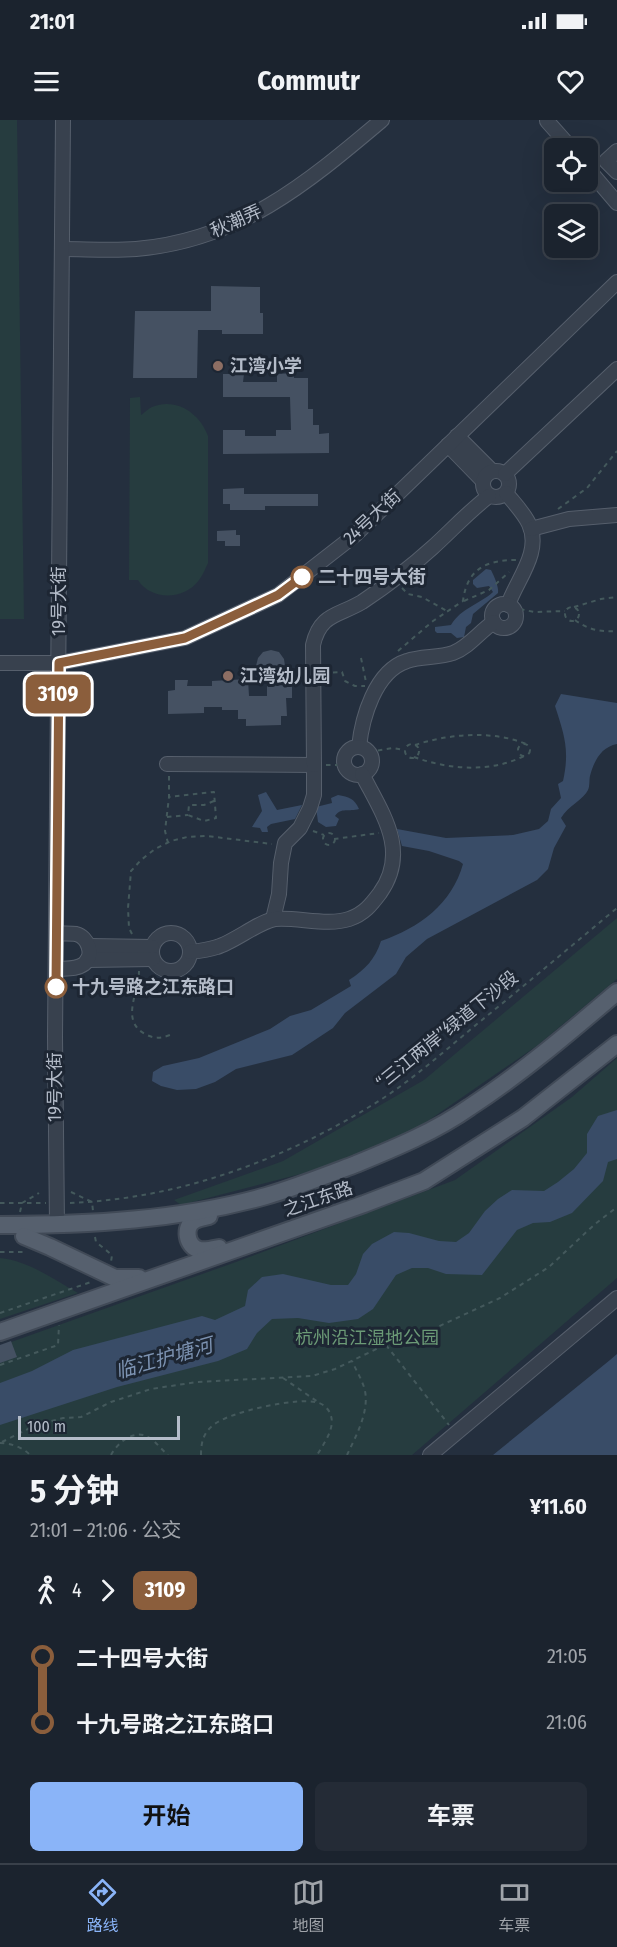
<!DOCTYPE html>
<html lang="zh">
<meta charset="utf-8">
<style>
body{margin:0;font-family:"Fira Sans Condensed","Noto Sans SC",sans-serif;background:#242b36;color:#f1f3f6;height:100vh;display:flex;flex-direction:column;font-size:22px;white-space:nowrap}
*{box-sizing:border-box;margin:0}
p{font-size:20px;color:#a0a4aa}
.icon{flex:none;width:33px;height:33px;fill:none;stroke:currentColor;stroke-width:2;stroke-linecap:round;stroke-linejoin:round}
.map{position:relative;height:1335px;overflow:hidden}
.sheet{display:flex;flex-direction:column;background:#1b232e;flex:1}
.sheet>*{flex:none}
.badge{padding:0 12px;border-radius:9px;font-size:21px;line-height:39px}
.tools{position:absolute;left:544px;top:18px;display:grid;gap:12px}
.tools a{display:grid;place-items:center;width:54px;height:54px;border-radius:9px;background:#1b232e;box-shadow:0 6px 24px #0002,0 0 0 2px #39404a;font-size:30px}
.scale{position:absolute;left:18px;bottom:15px;width:162px;box-sizing:border-box;padding-left:6px;border:3px solid #b4bcc9;border-top:0;font-size:16px;line-height:21px;white-space:nowrap;color:#b4bcc9;-webkit-text-stroke:4px #1d2633;paint-order:stroke}
.map>.badge{position:absolute;translate:-50% -50%;box-shadow:0 0 0 3px #fff}
.legs{display:flex;align-items:center;gap:9px;height:66px;padding:0 30px;font-size:20px}
.legs p{margin-inline-start:auto}
.summary{display:flex;align-items:center;justify-content:space-between;height:102px;padding:0 30px}
h1{font-size:33px;font-weight:700;line-height:45px}
.primary-button{display:flex;gap:12px;margin-top:auto;padding:12px 30px}
.primary-button a{flex:1;height:69px;border-radius:9px;background:#8ab4f8;color:#111;font-size:24px;font-weight:700;line-height:69px;text-align:center}
.primary-button a+a{background:#242b36;color:#f1f3f6}
ul{padding:0 30px;list-style:none}
li{display:flex;align-items:center;gap:21px;height:66px;font-size:22px}
li i{display:grid;place-items:center;width:9px;height:100%;margin:0 8px;background:currentColor}
li i::after{content:'';width:15px;height:15px;margin:-8px;border:4px solid;border-radius:50%;background:#1b232e}
li p{margin-inline-start:auto}
li:first-child i{background:linear-gradient(#0000 50%,currentColor 0)}
li:last-child i{background:linear-gradient(currentColor 50%,#0000 0)}
.status{display:flex;justify-content:space-between;align-items:center;height:42px;padding:0 30px;background:#1b232e;direction:ltr}
.status svg{height:16px;fill:currentColor}
header{display:flex;justify-content:space-between;align-items:center;height:78px;padding:0 30px;background:#1b232e;font-size:27px;font-weight:700}
.tabs{display:flex;justify-content:space-around;align-items:center;height:84px;border-top:2px solid #39404a;background:#1b232e;font-size:16px;color:#a0a4aa}
.tabs a{display:grid;justify-items:center;gap:3px}
.tabs .active{color:#8ab4f8}
.map>svg:first-child{display:block}
.green{fill:#263c3f}
.water{fill:#394c67}
.building{fill:#455162}
.lines{fill:none;stroke-linecap:round;stroke-linejoin:round}
.minor-casing{stroke:#565f6c;stroke-width:16}
.major-casing{stroke:#414a57;stroke-width:20}
.path{stroke:#44595c;stroke-width:2;stroke-dasharray:4.5 4.5;stroke-linecap:butt}
.minor{stroke:#38414e;stroke-width:14}
.major{stroke:#56606e;stroke-width:16}
.line-1-casing{stroke:#fff;stroke-width:14}
.line-1{stroke:#8b5e3c;stroke-width:9}
.education-dot{fill:#8d6e63;stroke:#1d2633;stroke-width:2}
.stop-1-dot{fill:#fff;stroke:#8b5e3c;stroke-width:3}
.labels{text-anchor:middle;stroke-width:6;stroke-linejoin:round;paint-order:stroke}
.street-label{font-size:18px;fill:#b4bcc9;stroke:#1d2633}
.poi-label{font-size:18px;font-weight:bold;fill:#b4bcc9;stroke:#1d2633;text-anchor:start}
.stop-label{font-size:18px;font-weight:bold;fill:#b4bcc9;stroke:#1d2633;text-anchor:start}
.park-label{font-size:18px;fill:#6b9a76;stroke:#1d2633}
.water-label{font-size:20px;font-style:italic;fill:#7c92b1;stroke:#1d2633}
</style>
<div class="status"><b>21:01</b><svg viewBox="0 0 49 12"><path d="M0 12V9h3v3zM5 12V6h3v6zM10 12V3h3v9zM15 12V0h3v12zM26 1h20v11H26zM47 4h2v5h-2z"/></svg></div>
<header><svg class="icon" aria-label="menu" viewBox="0 0 24 24"><path d="M4 6h16M4 12h16M4 18h16"/></svg>Commutr<svg class="icon" aria-label="heart" viewBox="0 0 24 24"><path d="M12 20l-8-8c-3-5 5-10 8-4 3-6 11-1 8 4z"/></svg></header>
<div class="map">
<svg width="617" height="1335" viewBox="0 0 617 1335">
<rect width="100%" height="100%" fill="#242f3e"/>
<g class="green">
<polygon points="0,0 17,0 24,499 0,499"/>
<path d="M140 277 141 295C144 293 148 289 152 287 177 277 200 294 208 316V443C205 449 203 455 199 460 185 480 151 481 138 460H129L130 278Z"/>
<polygon points="617,798 617,859 538,925 422,1005 343,1043 181,1085 174,1080 283,1041 424,960"/>
<polygon points="617,938 617,1158 412,1335 0,1335 0,1226 236,1142 455,1060 572,977"/>
<path d="M0 1138C29 1141 53 1159 78 1173L0 1199Z"/>
</g>
<g class="water">
<path d="M486 449 491 450C494 456 499 467 498 473L473 494 471 503 466 507 464 517 457 518 451 513H437L435 511V507L451 505C461 488 480 484 493 472L489 466 477 468 473 464V460Z"/>
<path d="M561 574 617 583V624C601 627 594 641 590 656 589 660 590 666 588 670 584 679 568 686 561 698L566 706 554 728 548 749 537 760 427 819 406 837 396 854 345 893 333 908 292 935 236 949 215 962 196 969 177 970 161 966 152 961 153 952 163 946 199 938 270 909 290 896 311 890 351 866 349 860C366 849 375 839 381 821 419 808 452 784 463 744L459 741 429 731 402 726 397 709 446 718 513 715 539 709 548 701 551 689 561 678 558 664 563 661C570 630 564 614 555 586Z"/>
<polygon points="266,672 277,690 302,685 295,699 271,704 267,707 268,712 262,712 260,708 252,707 262,691 258,675"/>
<path d="M338 675C349 677 354 678 359 689 349 692 341 687 335 696L339 699 336 706 326 707 318 702 316 687 332 683 331 678Z"/>
<polygon points="617,990 617,1039 608,1042 603,1061 572,1093 550,1102 533,1103 517,1110 482,1155 446,1154 428,1148 412,1148 396,1155 373,1189 358,1199 329,1203 298,1198 272,1199 257,1213 247,1229 218,1241 117,1267 0,1305 0,1263 32,1251 73,1230 202,1196 215,1200 245,1186 248,1170 262,1157 283,1154 331,1165 348,1165 356,1154 363,1134 372,1124 394,1112 409,1113 439,1121 456,1122 469,1113 485,1091 498,1079 512,1070 544,1071 558,1062 574,1049 587,1033 587,1014 598,996"/>
<polygon points="617,1234 617,1335 493,1335 610,1240"/>
</g>
<g class="building">
<polygon points="211,166 260,167 260,193 263,193 263,214 222,214 222,210 198,210 197,258 133,258 135,191 211,191"/>
<polygon points="294,253 294,258 308,258 308,289 313,289 313,305 319,305 319,314 329,313 329,333 223,334 223,310 245,310 245,316 276,316 276,310 291,310 290,277 223,277 223,254 244,254 243,262 277,262 277,254"/>
<polygon points="244,368 244,374 318,374 318,386 265,386 265,390 230,390 230,384 223,384 223,369"/>
<polygon points="236,410 236,415 240,415 240,426 225,426 225,421 217,421 217,411"/>
<polygon points="271,530 279,532 284,539 285,546 278,561 292,560 292,578 286,578 287,596 281,596 281,605 246,606 246,599 238,599 238,590 222,590 222,587 204,587 204,593 168,594 168,571 175,570 175,560 188,560 187,566 212,566 212,561 248,559 249,576 267,576 267,557 259,553 256,546 258,538 263,532"/>
<polygon points="11,1221 17,1237 0,1243 0,1225"/>
</g>
<g class="lines">
<g class="minor-casing">
<g id="minor">
<polyline points="547,1 571,28"/>
<polyline points="617,31 606,41 617,52"/>
<polyline points="588,49 617,83"/>
<path d="M62 129C86 129 112 131 136 129 240 120 306 64 382 0"/>
<polyline points="457,316 492,351"/>
<polyline points="448,325 483,361"/>
<circle cx="496" cy="364" r="13"/>
<polyline points="505,354 617,249"/>
<path d="M506 373C514 383 524 393 529 404 542 432 517 459 508 485"/>
<polyline points="531,409 569,399 617,395"/>
<circle cx="504" cy="496" r="12"/>
<polyline points="0,543 59,543 185,518 278,475 355,415 617,162"/>
<path d="M359 627C362 598 375 551 407 541 421 536 439 538 453 533 469 527 480 511 494 502"/>
<circle cx="358" cy="641" r="14"/>
<polyline points="167,644 314,645 314,675 310,688 300,708 285,723 281,743 279,774 273,799"/>
<path d="M314 645 313 525C320 493 339 496 362 482 386 466 410 448 432 428 451 411 468 392 489 376"/>
<circle cx="171" cy="832" r="19"/>
<polyline points="89,826 152,827"/>
<path d="M190 832C199 831 208 830 217 827 234 822 260 801 275 799 297 797 328 806 349 799 364 794 371 785 380 773 410 731 382 693 362 654"/>
<polyline points="87,840 153,839"/>
<path d="M56 849C65 848 76 850 84 844 95 835 88 817 76 814 70 813 62 814 56 813"/>
<polyline points="57,1105 55,917 63,0"/>
<polyline points="430,1335 617,1178"/>
</g>
</g>
<g class="major-casing">
<g id="major">
<path d="M209 1096C205 1097 199 1098 195 1100 183 1106 186 1127 200 1130 205 1131 214 1129 219 1128"/>
<path d="M0 1105C88 1105 181 1100 266 1076 297 1067 327 1055 356 1044 395 1028 436 1011 470 987 522 953 570 912 617 872"/>
<polyline points="24,1116 50,1127 115,1158 139,1158"/>
<polyline points="0,1212 364,1084 424,1061 523,998 617,924"/>
</g>
</g>
<g class="path">
<polyline points="558,389 587,368 617,331"/>
<polyline points="402,468 408,474 422,477 447,491"/>
<polyline points="464,481 489,470 509,452"/>
<polyline points="574,487 601,479 617,477"/>
<circle cx="572" cy="494" r="7"/>
<polyline points="520,489 534,492 565,491"/>
<path d="M575 500C588 510 601 512 617 511"/>
<path d="M398 531 433 501 463 481C467 449 486 440 516 440"/>
<polyline points="361,538 366,562"/>
<polyline points="324,553 342,552 345,561 355,566 365,566"/>
<circle cx="524" cy="630" r="6"/>
<circle cx="412" cy="631" r="7"/>
<path d="M415 625C448 614 493 610 526 624"/>
<polyline points="369,632 392,628 404,630"/>
<path d="M414 637C450 650 492 653 526 635"/>
<polyline points="326,645 345,645"/>
<polyline points="169,656 169,677 214,672 216,698 204,701 188,695 189,685 204,685 214,681"/>
<polyline points="167,697 188,695"/>
<polyline points="313,711 324,715"/>
<circle cx="329" cy="719" r="6"/>
<polyline points="334,719 379,713"/>
<polyline points="168,723 165,711 169,677"/>
<polyline points="132,814 129,808 128,788 131,751 141,740 155,729 171,721 187,717 207,716 272,724"/>
<path d="M139 851C139 873 119 902 147 915 155 919 162 918 170 915"/>
<polyline points="71,1072 92,1082 93,1091"/>
<polyline points="0,1083 46,1083"/>
<path d="M70 1083C175 1079 279 1042 369 987 408 964 442 933 477 904 524 866 570 827 617 788"/>
<polyline points="20,1092 22,1083 39,1073"/>
<polyline points="95,1117 96,1122 112,1135 111,1142"/>
<polyline points="0,1132 24,1132"/>
<polyline points="0,1193 91,1162"/>
<polyline points="386,1225 449,1305"/>
<polyline points="0,1245 58,1225 59,1205"/>
<polyline points="283,1258 318,1282"/>
<polyline points="2,1322 36,1305 63,1298 81,1297 111,1282 151,1269 197,1262 312,1256 335,1249 397,1219 418,1216 500,1178 549,1147 595,1104 617,1087"/>
<path d="M0 1323C9 1323 23 1327 30 1335"/>
<path d="M111 1335C118 1322 135 1308 150 1318 156 1322 162 1330 168 1335"/>
<path d="M201 1335C201 1323 203 1314 212 1306 227 1292 300 1276 319 1283 325 1285 330 1291 331 1296 335 1309 323 1325 317 1335"/>
<path d="M347 1335C356 1316 371 1289 364 1267 361 1258 356 1250 352 1241"/>
</g>
<use href="#minor" class="minor"/>
<use href="#major" class="major"/>
</g>
<g class="lines">
<g class="line-1-casing">
<polyline id="line-1" points="56,867 59,543 185,518 278,475 302,457"/>
</g>
<use href="#line-1" class="line-1"/>
</g>
<g class="education-dot">
<circle cx="218" cy="246" r="6"/>
<circle cx="228" cy="556" r="6"/>
</g>
<g class="stop-1-dot">
<circle cx="302" cy="457" r="10"/>
<circle cx="56" cy="867" r="10"/>
</g>
<g class="labels">
<g class="street-label">
<text transform="translate(236 101) rotate(-24)" y="6">秋潮弄</text>
<text transform="translate(372 397) rotate(-43)" y="6">24号大街</text>
<text transform="translate(59 481) rotate(-90)" y="6">19号大街</text>
<text transform="translate(447 910) rotate(-39)" y="6">“三江两岸”绿道下沙段</text>
<text transform="translate(55 967) rotate(-90)" y="6">19号大街</text>
<text transform="translate(318 1079) rotate(-19)" y="6">之江东路</text>
</g>
<g class="poi-label">
<text x="230" y="252">江湾小学</text>
<text x="240" y="562">江湾幼儿园</text>
</g>
<g class="stop-label">
<text x="318" y="463">二十四号大街</text>
<text x="72" y="873">十九号路之江东路口</text>
</g>
<g class="park-label">
<text x="367" y="1224">杭州沿江湿地公园</text>
</g>
<g class="water-label">
<text transform="translate(164 1238) rotate(-16)" y="7">临江护塘河</text>
</g>
</g>
</svg>
<div class="tools">
<a><svg class="icon" aria-label="locate" viewBox="0 0 24 24"><circle cx="12" cy="12" r="6"/><path d="M12 2v4M12 18v4M2 12h4M18 12h4"/></svg></a>
<a><svg class="icon" aria-label="layers" viewBox="0 0 24 24"><path d="M12 4l9 5-9 5-9-5zM3 14l9 5 9-5"/></svg></a>
</div>
<div class="scale">100 m</div>
<b class="badge" style="left:58px;top:574px;background:#8b5e3c;color:#fff">3109</b>
</div>
<section class="sheet">
<div class="summary"><div><h1>5 分钟</h1><p>21:01 – 21:06 · 公交</p></div><b>¥11.60</b></div>
<div class="legs"><svg class="icon" aria-label="walk" viewBox="0 0 24 24"><circle cx="13" cy="4" r="2"/><path d="M13 8l-2 6 4 7M11 14l-3 7M7 12l3-4h3l4 4"/></svg>4<svg class="icon" aria-label="forward" viewBox="0 0 24 24"><path d="M9 5l7 7-7 7"/></svg><b class="badge" style="background:#8b5e3c;color:#fff">3109</b></div>
<ul>
<li><i style="color:#8b5e3c"></i><b>二十四号大街</b><p>21:05</p></li>
<li><i style="color:#8b5e3c"></i><b>十九号路之江东路口</b><p>21:06</p></li>
</ul>
<div class="primary-button"><a>开始</a><a>车票</a></div>
</section>
<nav class="tabs">
<a class="active"><svg class="icon" aria-label="directions" viewBox="0 0 24 24"><path d="M12 3l9 9-9 9-9-9zM9 14v-3h6M13 9l2 2-2 2"/></svg>路线</a>
<a><svg class="icon" aria-label="map" viewBox="0 0 24 24"><path d="M3 6l6-2 6 2 6-2v14l-6 2-6-2-6 2zM9 4v14M15 6v14"/></svg>地图</a>
<a><svg class="icon" aria-label="tickets" viewBox="0 0 24 24"><path d="M3 7h18v10H3zM15 7v10"/></svg>车票</a>
</nav>
